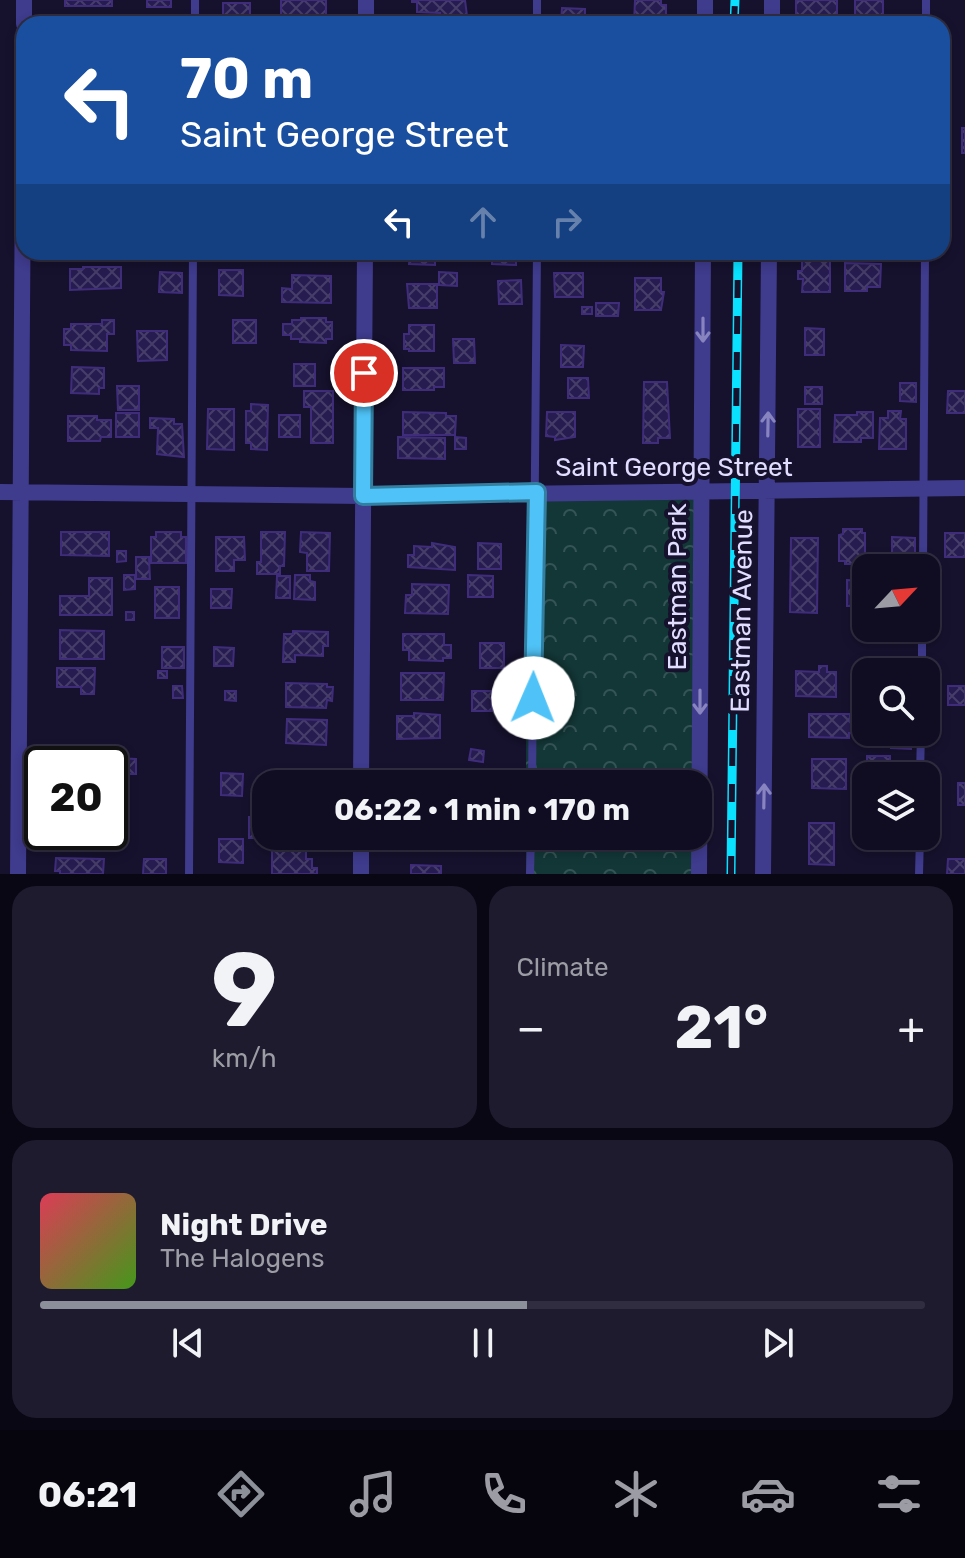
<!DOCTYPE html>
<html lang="en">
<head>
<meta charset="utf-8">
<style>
  body { margin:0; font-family:Rubik,sans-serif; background:#1e1b2f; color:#f1f3f6; height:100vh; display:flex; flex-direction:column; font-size:30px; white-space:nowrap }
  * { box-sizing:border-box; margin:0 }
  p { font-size:26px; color:#9c9ca5 }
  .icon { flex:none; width:44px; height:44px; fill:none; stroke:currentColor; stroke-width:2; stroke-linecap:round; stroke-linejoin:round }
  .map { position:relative; height:874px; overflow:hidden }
  .side { display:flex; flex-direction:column; gap:12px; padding:12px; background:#090713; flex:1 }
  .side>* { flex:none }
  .top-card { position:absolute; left:16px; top:16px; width:934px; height:244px; border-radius:24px; box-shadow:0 4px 12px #0003,0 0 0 2px #302d40; background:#1a4fa0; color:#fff; overflow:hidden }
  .needle { width:52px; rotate:64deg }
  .buttons { position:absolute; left:852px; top:554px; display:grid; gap:16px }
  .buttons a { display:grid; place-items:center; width:88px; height:88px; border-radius:16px; background:#100d22; box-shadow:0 4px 12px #0003,0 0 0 2px #302d40; font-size:40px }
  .speed { position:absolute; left:24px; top:746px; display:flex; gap:16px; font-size:40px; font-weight:700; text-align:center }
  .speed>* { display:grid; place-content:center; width:104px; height:104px; border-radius:50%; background:#100d22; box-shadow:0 4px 12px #0003,0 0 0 2px #302d40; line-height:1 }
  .speed .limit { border:4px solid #111; border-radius:12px; background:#fff; color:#111 }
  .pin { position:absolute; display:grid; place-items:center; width:68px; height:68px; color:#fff; margin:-34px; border:4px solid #fff; border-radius:50%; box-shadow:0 2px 8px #0007 }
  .me { position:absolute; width:88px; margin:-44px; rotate:1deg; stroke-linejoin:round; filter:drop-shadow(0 0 6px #0008) }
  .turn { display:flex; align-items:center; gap:28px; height:168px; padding:0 32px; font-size:36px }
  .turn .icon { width:104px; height:104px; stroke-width:2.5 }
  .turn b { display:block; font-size:56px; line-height:68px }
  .lanes { display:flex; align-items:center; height:76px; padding:0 32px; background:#0003; justify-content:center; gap:40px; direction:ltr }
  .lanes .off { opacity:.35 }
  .big { font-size:60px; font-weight:700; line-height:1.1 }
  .side .widget { flex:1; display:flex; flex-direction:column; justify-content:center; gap:12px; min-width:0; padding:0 28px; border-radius:24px; background:#1e1b2f }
  .side .dial { align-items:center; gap:0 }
  .dial b { font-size:104px; line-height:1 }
  .song { display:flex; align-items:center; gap:24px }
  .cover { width:96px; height:96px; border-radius:12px; background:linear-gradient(135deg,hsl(350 70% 55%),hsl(100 70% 35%)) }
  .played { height:8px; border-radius:4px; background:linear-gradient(90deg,#8c9099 55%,#302d40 55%) }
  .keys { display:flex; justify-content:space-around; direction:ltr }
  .heat { display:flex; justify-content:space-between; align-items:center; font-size:44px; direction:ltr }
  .side .tiles { flex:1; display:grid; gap:12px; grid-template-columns:1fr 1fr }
  .widget:last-child { grid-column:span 2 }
  .trip { position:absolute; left:252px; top:770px; width:460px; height:80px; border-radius:24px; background:#100d22; box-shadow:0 4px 12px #0003,0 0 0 2px #302d40; font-weight:700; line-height:80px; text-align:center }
  .tabs { display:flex; height:128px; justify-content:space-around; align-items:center; background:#06050e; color:#9c9ca5 }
  .tabs .icon { width:56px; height:56px }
  .tabs .on { color:#8c9099 }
  .tabs b { font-size:36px; color:#f1f3f6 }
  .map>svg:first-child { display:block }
  .forest { fill:url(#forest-crowns) }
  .building { fill:url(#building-cross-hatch); stroke:#3f2d7b; stroke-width:2 }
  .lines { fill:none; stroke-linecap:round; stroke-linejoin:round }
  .lane { stroke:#3f3b8d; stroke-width:8 }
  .street { stroke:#3f3b8d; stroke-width:16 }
  .rail-casing { stroke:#09e1ff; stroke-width:9 }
  .rail { stroke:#16112d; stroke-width:6; stroke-dasharray:18; stroke-linecap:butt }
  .oneway { stroke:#8884c0 }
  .route-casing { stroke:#337fa1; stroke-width:20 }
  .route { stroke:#4fc3f7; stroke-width:14 }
  .labels { text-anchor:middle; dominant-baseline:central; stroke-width:8; stroke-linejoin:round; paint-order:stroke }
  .street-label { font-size:26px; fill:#e1ddff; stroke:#16112d }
</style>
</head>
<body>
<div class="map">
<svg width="965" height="874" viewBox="0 0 965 874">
  <defs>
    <pattern id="forest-crowns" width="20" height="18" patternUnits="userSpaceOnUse" patternTransform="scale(2)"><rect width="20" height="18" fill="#133737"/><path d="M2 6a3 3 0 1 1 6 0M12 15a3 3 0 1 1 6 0" fill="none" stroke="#355455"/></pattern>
    <pattern id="building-cross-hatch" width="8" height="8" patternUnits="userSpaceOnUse" patternTransform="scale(2)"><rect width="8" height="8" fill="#271c4f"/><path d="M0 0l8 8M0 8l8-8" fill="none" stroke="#463d69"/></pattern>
  </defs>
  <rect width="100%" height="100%" fill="#16112d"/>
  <!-- forest -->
  <path class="forest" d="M527,492H702L699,874H526V836H698V784H526Z"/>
  <!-- building -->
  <path class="building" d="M65,0H112V6H65Z
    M147,0H171V7H147Z
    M281,0H326V18H281Z
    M412,0H465L468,24H440V13L417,12V2H412Z
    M635,0H661V5H666V24L634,23Z
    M796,0H837V24H824V20H796Z
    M855,0H883V15H855Z
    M223,3H250V24H223Z
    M562,8L585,9V24H561Z
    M962,128H965V153H962Z
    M67,252H119V258H105V261H83V257H66Z
    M218,252H253V260L218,259Z
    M410,252H435V265L409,264Z
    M492,252H516V265L492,264Z
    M802,261H830V292H802L803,279H798V271H802Z
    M845,263L881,264L880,287H867V291H845Z
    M83,267H121V288L70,290V269H83Z
    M219,270H243V296L219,295Z
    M160,272L182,273V293L159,292Z
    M439,272L457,273V286L439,285Z
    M554,273H583V297H555Z
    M292,275L331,276V303L282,302V288L292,289Z
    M635,278H661V292H664L661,310H635Z
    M521,280L522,304H499L498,281Z
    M407,284H437V308H409Z
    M596,303H619L618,316H596Z
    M582,307H592V314H582Z
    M301,318H326V322H332V339H326V343L300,342V339H291V335H283V324H292V320H301Z
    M102,320H114V334H107V351L71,350V345H64V329H71V324H102Z
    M233,320H256V343H233Z
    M409,325H434V351H409V349H404V334H409Z
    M805,328L824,329V355H805Z
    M137,331H167V360L138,361Z
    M453,339H474L475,363H454Z
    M561,345L584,346L583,367H561Z
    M294,364H315V386H294Z
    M72,367L104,368V388H99V394L71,393Z
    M403,368H444V387H434V390H403Z
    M568,378H588L589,398H568Z
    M644,382H667L670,438H658V443H643Z
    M900,383H916V402L900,401Z
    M117,386H139V410H118Z
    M805,387H822V404H805Z
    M304,391H333V443H311V407H304Z
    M948,391H965V413H947Z
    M251,404L268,405L267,450L251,449V443H246V411H251Z
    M208,409H234V450L207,449Z
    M798,409H820V447H798Z
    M888,411H901L900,419H906V449H879L880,418H888Z
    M403,412L446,413V416H456L455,435H403Z
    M547,412H575V437L555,440V437L546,436Z
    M857,412H873V438H861V442H834L835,415H857Z
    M116,413H139V437H116Z
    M279,415H300V437H279Z
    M68,416H97V420H111V437H101L100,441H68Z
    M150,418L174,419V424H182L184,457L157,454L158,428H150Z
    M398,437L445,438V459L398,458Z
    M455,437L466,438V449H455Z
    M843,529H862V533H865V562H861V564H845V561H839V535L843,534Z
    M61,532H109V556L61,555Z
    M156,532H181V537H186V563H151V537H156Z
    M261,532H285L284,566H280V574H257V562H261Z
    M301,532L330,533L329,571H307V553L300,552Z
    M945,533H965V557H945Z
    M216,537H244L245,560H234V571H216Z
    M892,537L915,538V568H892Z
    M791,538H818L817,613L790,612Z
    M432,543L455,547V570L408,567V555H414V546L432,547Z
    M478,543L501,544V569H478Z
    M117,551H126V561L117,562Z
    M136,557H149L150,579H136Z
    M124,575H135V589L124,590Z
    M295,575H310V581L315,582V600L294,599Z
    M468,575L493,576V597H468Z
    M277,576H290V598H276Z
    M89,578H112V615H60V596H89Z
    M847,580L866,581V606H847Z
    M412,584L449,585L448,614L405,613L406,595H412Z
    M155,587H179V618H155Z
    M211,589H232L231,608H211Z
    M126,612H134V620H126Z
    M60,630L104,631V659H60Z
    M293,631L328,632V646H323V656L295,655V662H283L284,634H293Z
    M403,634H444V645H451V658H443V661L409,660V650H403Z
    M480,643H504V668H480Z
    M162,647H184V668H162Z
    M214,647L234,648L233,666H214Z
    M878,664H897V672H878Z
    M819,666H827V672H836V697L796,696V671L819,672Z
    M57,668H95L94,694H81V687H57Z
    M158,671H167V678H158Z
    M401,673H444L443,700H401Z
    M286,683L327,684V687H333L332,701L327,700L326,708L286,707Z
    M173,686H182L183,698H173Z
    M948,686H965V705H948Z
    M225,691H236V701L225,700Z
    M472,691H492V711H472Z
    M414,713L440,715V738L397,739V716H414Z
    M809,714H850V722H861L860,733H849V738L809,737Z
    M287,719L327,720L326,745L286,743Z
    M891,732H912L911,749L891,748Z
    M62,749L100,750V761H92V764H62Z
    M471,749L484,751L483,762L469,760Z
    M867,756H890V776H867Z
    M117,758L136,759V774H116Z
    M812,759H846V789L812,788Z
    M484,769L511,770V784H483Z
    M282,771H315V784H282Z
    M221,773L243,774L242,796L221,795Z
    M411,774L436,775V784H407L411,783Z
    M550,778H567V782H589V784H550Z
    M958,783H965V805H958Z
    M249,817L266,818V836H306V859H312V868H317V874H272V842H266V838H249Z
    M809,823H834V865L809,864Z
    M56,832H109V842L70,845V840H56Z
    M411,836H449V847H411Z
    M219,839H243V863L219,862Z
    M56,858L104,859L103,874H60V871H55Z
    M144,859H166V874H143Z
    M948,859H965V874H947Z
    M411,865L441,866V874H411Z"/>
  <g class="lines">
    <!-- lane -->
    <path class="lane" d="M195,24V0
      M537,24V0
      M926,24V0
      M923,568L925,252
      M922,672V628
      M920,776L921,732
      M532,784L537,252
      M189,874L193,252
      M530,874L531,836
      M919,874L920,836"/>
    <!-- street -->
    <path class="street" d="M24,24V0
      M366,24V0
      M705,24V0
      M772,24V0
      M0,492L363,496L965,488
      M361,784L365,252
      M18,874L24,32
      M361,874V836
      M699,874L703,252
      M763,874L769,252"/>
    <!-- rail casing -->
    <g class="rail-casing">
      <path id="rail" d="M734,24L735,0
        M731,874L738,252"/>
    </g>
    <!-- rail -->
    <use href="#rail" class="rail"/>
  </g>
  <!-- one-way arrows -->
  <defs><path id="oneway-shaft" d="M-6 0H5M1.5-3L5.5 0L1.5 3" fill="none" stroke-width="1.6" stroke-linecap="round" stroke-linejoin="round" transform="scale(2)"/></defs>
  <g class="oneway">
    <use href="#oneway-shaft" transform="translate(703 330) rotate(90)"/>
    <use href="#oneway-shaft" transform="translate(768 424) rotate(-89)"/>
    <use href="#oneway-shaft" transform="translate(700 702) rotate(90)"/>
    <use href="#oneway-shaft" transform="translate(764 796) rotate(-89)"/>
  </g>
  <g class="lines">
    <!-- route casing -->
    <g class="route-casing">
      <path id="route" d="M364,373L363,496L537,492L533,698"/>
    </g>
    <!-- route -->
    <use href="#route" class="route"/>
  </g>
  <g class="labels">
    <!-- street labels -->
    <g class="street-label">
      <text x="674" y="467">Saint George Street</text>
      <text transform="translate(677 587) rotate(-90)">Eastman Park</text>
      <text transform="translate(742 611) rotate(-89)">Eastman Avenue</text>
    </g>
  </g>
</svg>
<div class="buttons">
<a><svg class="needle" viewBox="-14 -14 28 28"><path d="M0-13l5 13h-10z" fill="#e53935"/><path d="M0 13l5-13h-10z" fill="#9c9ca5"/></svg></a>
<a><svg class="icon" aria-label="search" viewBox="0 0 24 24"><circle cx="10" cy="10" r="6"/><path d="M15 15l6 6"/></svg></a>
<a><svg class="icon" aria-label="layers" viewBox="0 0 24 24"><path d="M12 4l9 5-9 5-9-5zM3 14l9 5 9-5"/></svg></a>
</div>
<div class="speed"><div class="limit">20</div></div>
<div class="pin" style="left:364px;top:373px;background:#d93025"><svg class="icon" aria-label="arrive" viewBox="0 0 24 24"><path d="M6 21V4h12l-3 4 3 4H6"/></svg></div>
<svg class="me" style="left:533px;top:698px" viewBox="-20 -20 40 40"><circle r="19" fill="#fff"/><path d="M0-13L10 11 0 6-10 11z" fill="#4fc3f7"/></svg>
<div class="trip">06:22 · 1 min · 170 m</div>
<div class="top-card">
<div class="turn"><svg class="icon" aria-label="left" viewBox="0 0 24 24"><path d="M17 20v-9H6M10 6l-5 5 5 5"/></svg><div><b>70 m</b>Saint George Street</div></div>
<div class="lanes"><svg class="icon" aria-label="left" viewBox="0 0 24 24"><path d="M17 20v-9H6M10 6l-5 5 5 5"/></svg><svg class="icon off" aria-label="ahead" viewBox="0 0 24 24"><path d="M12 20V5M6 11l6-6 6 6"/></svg><svg class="icon off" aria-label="right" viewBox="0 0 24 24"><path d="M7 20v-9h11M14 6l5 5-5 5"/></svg></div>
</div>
</div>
<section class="side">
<div class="tiles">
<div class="widget dial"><b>9</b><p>km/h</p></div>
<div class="widget"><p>Climate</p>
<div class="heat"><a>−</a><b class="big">21°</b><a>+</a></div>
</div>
<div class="widget">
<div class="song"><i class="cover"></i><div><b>Night Drive</b><p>The Halogens</p></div></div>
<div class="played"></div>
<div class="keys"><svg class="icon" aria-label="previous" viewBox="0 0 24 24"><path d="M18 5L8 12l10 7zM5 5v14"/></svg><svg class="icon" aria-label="pause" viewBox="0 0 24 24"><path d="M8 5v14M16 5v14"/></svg><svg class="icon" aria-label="next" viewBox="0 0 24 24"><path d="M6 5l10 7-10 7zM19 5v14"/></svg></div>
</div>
</div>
</section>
<nav class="tabs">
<b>06:21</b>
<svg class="icon on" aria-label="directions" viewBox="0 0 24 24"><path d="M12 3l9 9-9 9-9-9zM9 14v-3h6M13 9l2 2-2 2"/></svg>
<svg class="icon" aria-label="music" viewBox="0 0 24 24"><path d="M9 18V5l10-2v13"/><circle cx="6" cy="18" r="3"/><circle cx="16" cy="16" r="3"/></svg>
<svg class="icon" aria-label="phone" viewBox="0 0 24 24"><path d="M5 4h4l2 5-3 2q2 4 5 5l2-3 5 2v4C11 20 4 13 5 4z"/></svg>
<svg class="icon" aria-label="climate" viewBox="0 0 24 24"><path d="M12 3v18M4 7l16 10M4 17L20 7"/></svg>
<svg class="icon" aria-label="car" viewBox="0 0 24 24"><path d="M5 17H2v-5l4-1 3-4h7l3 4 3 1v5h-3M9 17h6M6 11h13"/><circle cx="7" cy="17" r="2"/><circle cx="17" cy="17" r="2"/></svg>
<svg class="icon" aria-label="filters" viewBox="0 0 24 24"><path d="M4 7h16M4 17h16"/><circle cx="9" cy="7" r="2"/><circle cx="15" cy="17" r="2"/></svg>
</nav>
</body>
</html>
